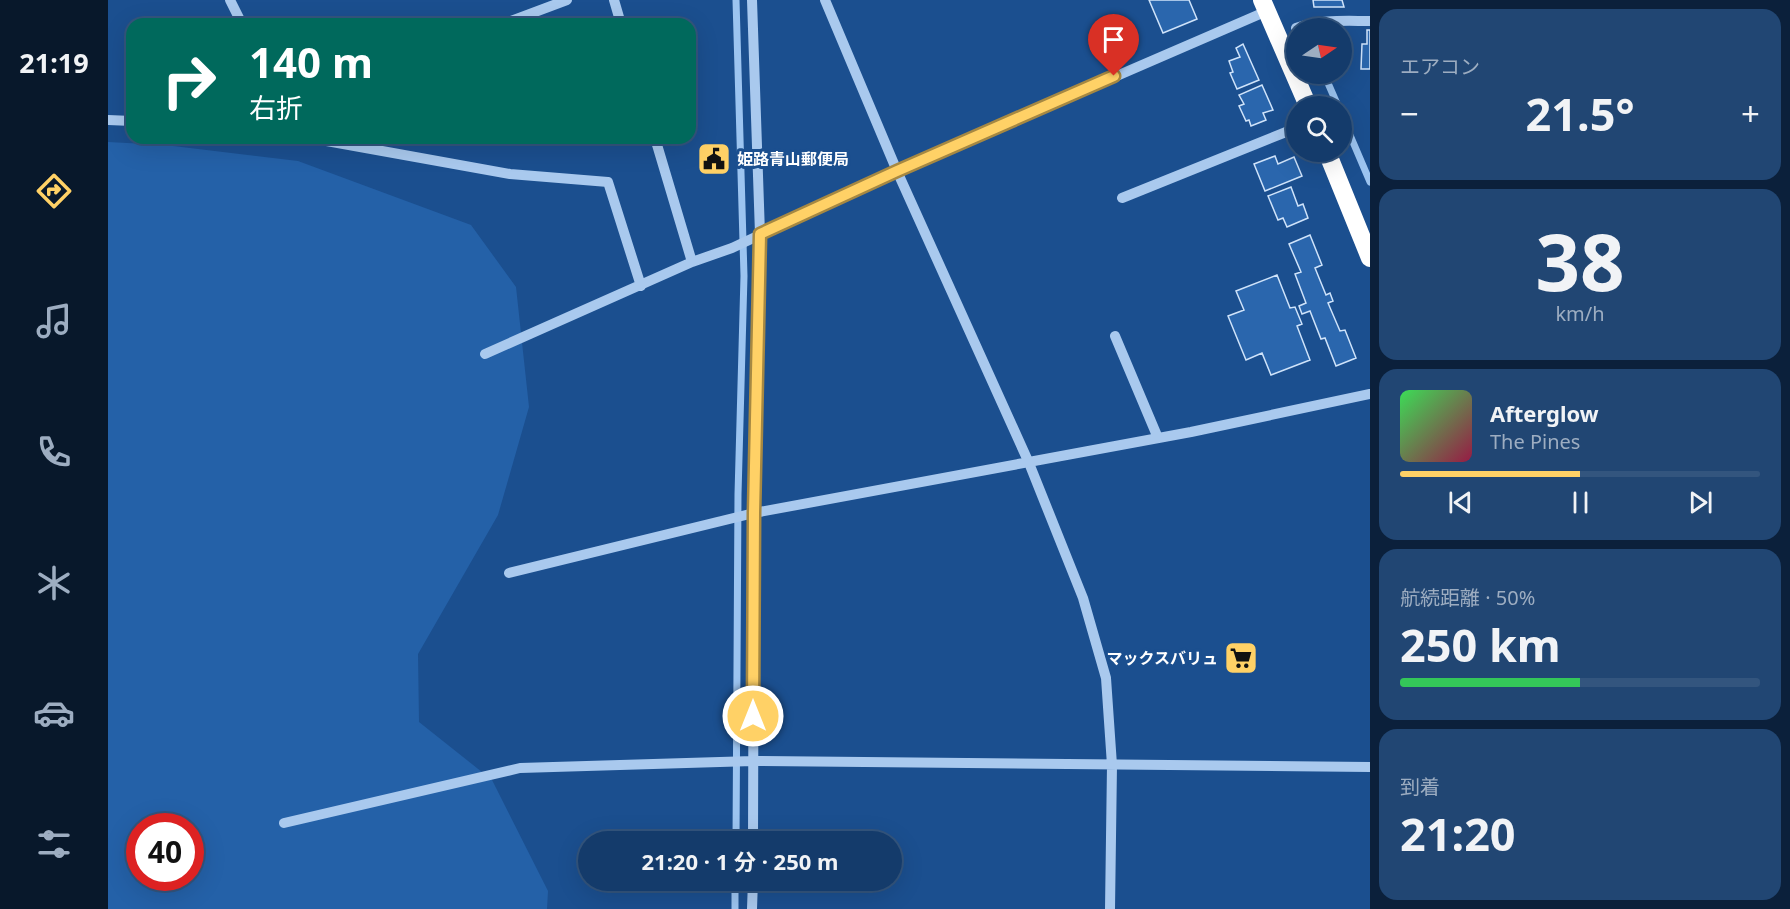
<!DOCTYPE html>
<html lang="ja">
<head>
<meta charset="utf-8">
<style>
  body { margin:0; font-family:"Noto Sans","Noto Sans JP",sans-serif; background:#214673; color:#f1f3f6; height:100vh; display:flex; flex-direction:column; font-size:22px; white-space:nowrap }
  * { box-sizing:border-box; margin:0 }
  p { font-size:20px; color:#9dadc1 }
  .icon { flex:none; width:33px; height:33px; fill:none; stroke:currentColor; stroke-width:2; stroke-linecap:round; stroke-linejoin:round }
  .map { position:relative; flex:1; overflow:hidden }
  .drawer { display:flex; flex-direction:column; gap:9px; padding:9px; background:#0b203b; width:420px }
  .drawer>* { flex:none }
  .top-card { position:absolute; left:18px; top:18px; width:570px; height:126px; border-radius:18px; box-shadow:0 6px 24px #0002,0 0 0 2px #33557e; background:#00695c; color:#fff; overflow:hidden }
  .needle { width:39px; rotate:77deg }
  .tools { position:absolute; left:1178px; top:18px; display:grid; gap:12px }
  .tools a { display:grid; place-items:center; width:66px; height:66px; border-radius:50%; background:#143b6b; box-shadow:0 6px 24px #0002,0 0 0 2px #33557e; font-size:30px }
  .speed { position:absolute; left:18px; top:813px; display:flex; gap:12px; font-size:30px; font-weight:700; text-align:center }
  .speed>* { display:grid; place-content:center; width:78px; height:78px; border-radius:50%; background:#143b6b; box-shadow:0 6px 24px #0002,0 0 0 2px #33557e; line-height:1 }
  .speed .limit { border:9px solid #d22; background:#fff; color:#111 }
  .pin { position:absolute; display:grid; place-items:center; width:51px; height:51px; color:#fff; margin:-62px -26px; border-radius:50% 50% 50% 0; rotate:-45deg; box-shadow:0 0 6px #0007 }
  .pin .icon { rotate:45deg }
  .me { position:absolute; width:66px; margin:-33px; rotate:0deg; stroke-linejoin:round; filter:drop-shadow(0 0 4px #0008) }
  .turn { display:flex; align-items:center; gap:21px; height:126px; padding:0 24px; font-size:27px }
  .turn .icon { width:78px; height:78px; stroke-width:2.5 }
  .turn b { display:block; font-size:42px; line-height:51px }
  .big { font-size:45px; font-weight:700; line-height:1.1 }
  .drawer .tile { flex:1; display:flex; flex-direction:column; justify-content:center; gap:9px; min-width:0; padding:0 21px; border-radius:18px; background:#214673 }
  .drawer .dial { align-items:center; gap:0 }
  .dial b { font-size:78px; line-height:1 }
  .song { display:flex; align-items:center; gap:18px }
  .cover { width:72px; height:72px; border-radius:9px; background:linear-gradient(135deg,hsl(130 70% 55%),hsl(340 70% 35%)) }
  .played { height:6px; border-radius:3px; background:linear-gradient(90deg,#ffd166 50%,#33557e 50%) }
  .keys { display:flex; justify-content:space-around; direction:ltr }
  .heat { display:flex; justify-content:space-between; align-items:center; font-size:33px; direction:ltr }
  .charge { height:9px; border-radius:4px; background:linear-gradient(90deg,#34c759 50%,#33557e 0) }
  .trip { position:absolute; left:470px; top:831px; width:324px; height:60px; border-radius:30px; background:#143b6b; box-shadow:0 6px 24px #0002,0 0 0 2px #33557e; font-weight:700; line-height:60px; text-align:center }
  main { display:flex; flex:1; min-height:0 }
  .tab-bar { display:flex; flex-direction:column; width:108px; justify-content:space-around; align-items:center; background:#08182b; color:#9dadc1 }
  .tab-bar .icon { width:42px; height:42px }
  .tab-bar .active { color:#ffd166 }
  .tab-bar b { font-size:27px; color:#f1f3f6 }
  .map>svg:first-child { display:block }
  .green { fill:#2461a8; fill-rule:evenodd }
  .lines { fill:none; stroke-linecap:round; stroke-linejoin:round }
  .stream { stroke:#9cc4f0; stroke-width:7 }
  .building { fill:#2a66ad; stroke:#cfe3fa; stroke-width:1.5 }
  .minor { stroke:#a9c9ee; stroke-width:10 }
  .highway { stroke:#fff; stroke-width:18 }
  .route-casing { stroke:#a68842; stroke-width:15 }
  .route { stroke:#ffd166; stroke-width:10 }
  .labels { text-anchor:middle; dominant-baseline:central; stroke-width:6; stroke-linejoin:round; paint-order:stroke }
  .poi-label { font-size:16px; font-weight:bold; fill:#fff; stroke:#1b4f8f; text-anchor:start }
</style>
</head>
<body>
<main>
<nav class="tab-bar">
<b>21:19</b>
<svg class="icon active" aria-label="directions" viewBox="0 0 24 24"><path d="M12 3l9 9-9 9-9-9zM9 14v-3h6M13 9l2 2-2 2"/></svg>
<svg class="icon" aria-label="music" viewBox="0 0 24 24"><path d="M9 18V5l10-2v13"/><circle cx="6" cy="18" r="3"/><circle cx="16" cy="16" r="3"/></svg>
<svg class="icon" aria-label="phone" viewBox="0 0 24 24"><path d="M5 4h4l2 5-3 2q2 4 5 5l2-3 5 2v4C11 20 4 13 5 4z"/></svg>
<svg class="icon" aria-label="climate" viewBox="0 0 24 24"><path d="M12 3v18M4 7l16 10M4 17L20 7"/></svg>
<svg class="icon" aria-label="car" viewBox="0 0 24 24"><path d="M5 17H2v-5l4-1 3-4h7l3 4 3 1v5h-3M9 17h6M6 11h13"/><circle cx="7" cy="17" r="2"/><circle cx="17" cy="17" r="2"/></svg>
<svg class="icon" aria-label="filters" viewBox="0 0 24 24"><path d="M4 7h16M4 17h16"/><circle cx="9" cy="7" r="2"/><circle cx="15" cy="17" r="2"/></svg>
</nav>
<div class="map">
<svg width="1262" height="909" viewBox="0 0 1262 909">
  <rect width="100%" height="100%" fill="#1b4f8f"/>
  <!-- green -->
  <path class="green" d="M0,142L57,145L190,161L363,225L408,287L421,407L390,515L310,654L311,722L384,780L440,891L439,909H0ZM32,826H82V878H32Z"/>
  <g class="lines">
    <!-- stream -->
    <path class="stream" d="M1216,74L1230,106
      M1233,114L1262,182
      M628,842L630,494L636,276L628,0
      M627,909V880"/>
  </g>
  <!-- building -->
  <path class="building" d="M1041,0H1081L1089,19L1055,33Z
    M1205,0H1234L1236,7H1206Z
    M1259,30H1262V69H1253L1254,44H1259Z
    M1135,44L1151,80L1129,89L1122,73L1125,72L1121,61L1132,57L1128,48Z
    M1154,85L1165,110L1155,113L1158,120L1143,126L1141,120L1138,121L1131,106L1136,104L1131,95Z
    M1167,156L1170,164L1186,157L1194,176L1157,191L1146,164Z
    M1183,187L1190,206L1195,204L1200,218L1179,227L1175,218L1170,220L1160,196Z
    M1202,235L1214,265L1207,268L1218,295L1222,293L1225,301L1220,303L1232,331L1237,330L1248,358L1228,366L1217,338L1213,339L1202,311L1194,314L1191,306L1198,303L1187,274L1193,272L1181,244Z
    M1169,275L1182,308L1187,307L1194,324L1189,326L1202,360L1163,375L1154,353L1138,360L1120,316L1136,310L1128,291Z"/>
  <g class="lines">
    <!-- minor -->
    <path class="minor" d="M122,0L134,24
      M506,0L513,24
      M644,0L652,234L646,513L645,842
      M717,0L789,171L921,463L975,598L998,678L1004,765L1002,909
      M395,24L459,0
      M1188,28C1212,19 1237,21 1262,21
      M0,120L24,121
      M202,138L402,174L500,182L533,286
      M547,138L584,262
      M1014,198L1188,128
      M1007,336L1050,438
      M377,354L584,262L624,248L789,171L1159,11
      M401,573L646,513L1083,432L1262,394
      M176,823L412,768L645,761L1262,767
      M644,909L645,880"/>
    <!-- highway -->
    <path class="highway" d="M1154,0L1200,106
      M1219,152L1262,258"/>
  </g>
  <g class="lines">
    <!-- route casing -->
    <g class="route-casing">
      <path id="route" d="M645,716L646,513L652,234L789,171L1006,76"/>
    </g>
    <!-- route -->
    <use href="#route" class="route"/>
  </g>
  <!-- icons -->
  <defs>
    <g id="civic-square" transform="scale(1.725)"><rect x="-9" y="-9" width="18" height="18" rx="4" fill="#ffd166" stroke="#1b4f8f"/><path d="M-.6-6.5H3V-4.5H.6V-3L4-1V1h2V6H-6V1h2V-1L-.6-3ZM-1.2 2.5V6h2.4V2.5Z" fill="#111"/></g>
    <g id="supermarket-square" transform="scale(1.725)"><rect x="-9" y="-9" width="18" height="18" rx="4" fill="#ffd166" stroke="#1b4f8f"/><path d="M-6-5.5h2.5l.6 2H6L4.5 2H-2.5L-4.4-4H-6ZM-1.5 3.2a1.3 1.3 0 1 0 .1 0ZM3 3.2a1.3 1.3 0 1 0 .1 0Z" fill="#111"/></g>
  </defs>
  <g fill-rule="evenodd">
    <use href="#civic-square" x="606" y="159"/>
    <use href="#supermarket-square" x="1133" y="658"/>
  </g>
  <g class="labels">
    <!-- poi labels -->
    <g class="poi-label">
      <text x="629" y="159">姫路青山郵便局</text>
      <text x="1110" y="658" text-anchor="end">マックスバリュ</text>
    </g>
  </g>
</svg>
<div class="tools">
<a><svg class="needle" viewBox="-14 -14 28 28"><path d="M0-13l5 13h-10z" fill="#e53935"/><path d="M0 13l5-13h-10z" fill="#9dadc1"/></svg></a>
<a><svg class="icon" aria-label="search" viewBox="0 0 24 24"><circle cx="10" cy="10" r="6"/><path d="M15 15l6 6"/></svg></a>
</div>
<div class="speed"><div class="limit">40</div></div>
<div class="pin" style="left:1006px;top:76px;background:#d93025"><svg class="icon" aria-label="arrive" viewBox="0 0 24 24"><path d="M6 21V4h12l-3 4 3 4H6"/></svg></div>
<svg class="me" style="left:645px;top:716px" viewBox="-20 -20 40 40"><circle r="17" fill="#ffd166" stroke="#fff" stroke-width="3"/><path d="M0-11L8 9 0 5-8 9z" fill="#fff"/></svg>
<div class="trip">21:20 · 1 分 · 250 m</div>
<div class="top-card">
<div class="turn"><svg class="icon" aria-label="right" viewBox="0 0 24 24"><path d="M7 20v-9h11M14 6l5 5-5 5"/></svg><div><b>140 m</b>右折</div></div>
</div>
</div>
<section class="drawer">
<div class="tile"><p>エアコン</p>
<div class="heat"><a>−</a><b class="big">21.5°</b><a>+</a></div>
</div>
<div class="tile dial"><b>38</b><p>km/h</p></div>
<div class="tile">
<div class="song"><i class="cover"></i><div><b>Afterglow</b><p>The Pines</p></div></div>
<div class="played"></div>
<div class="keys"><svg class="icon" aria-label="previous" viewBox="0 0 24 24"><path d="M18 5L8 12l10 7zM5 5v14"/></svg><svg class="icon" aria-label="pause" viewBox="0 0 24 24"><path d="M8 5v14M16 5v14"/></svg><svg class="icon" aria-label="next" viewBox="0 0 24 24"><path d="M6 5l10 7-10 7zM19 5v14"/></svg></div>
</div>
<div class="tile"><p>航続距離 · 50%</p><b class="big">250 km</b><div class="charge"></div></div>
<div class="tile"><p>到着</p><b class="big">21:20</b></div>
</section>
</main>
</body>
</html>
